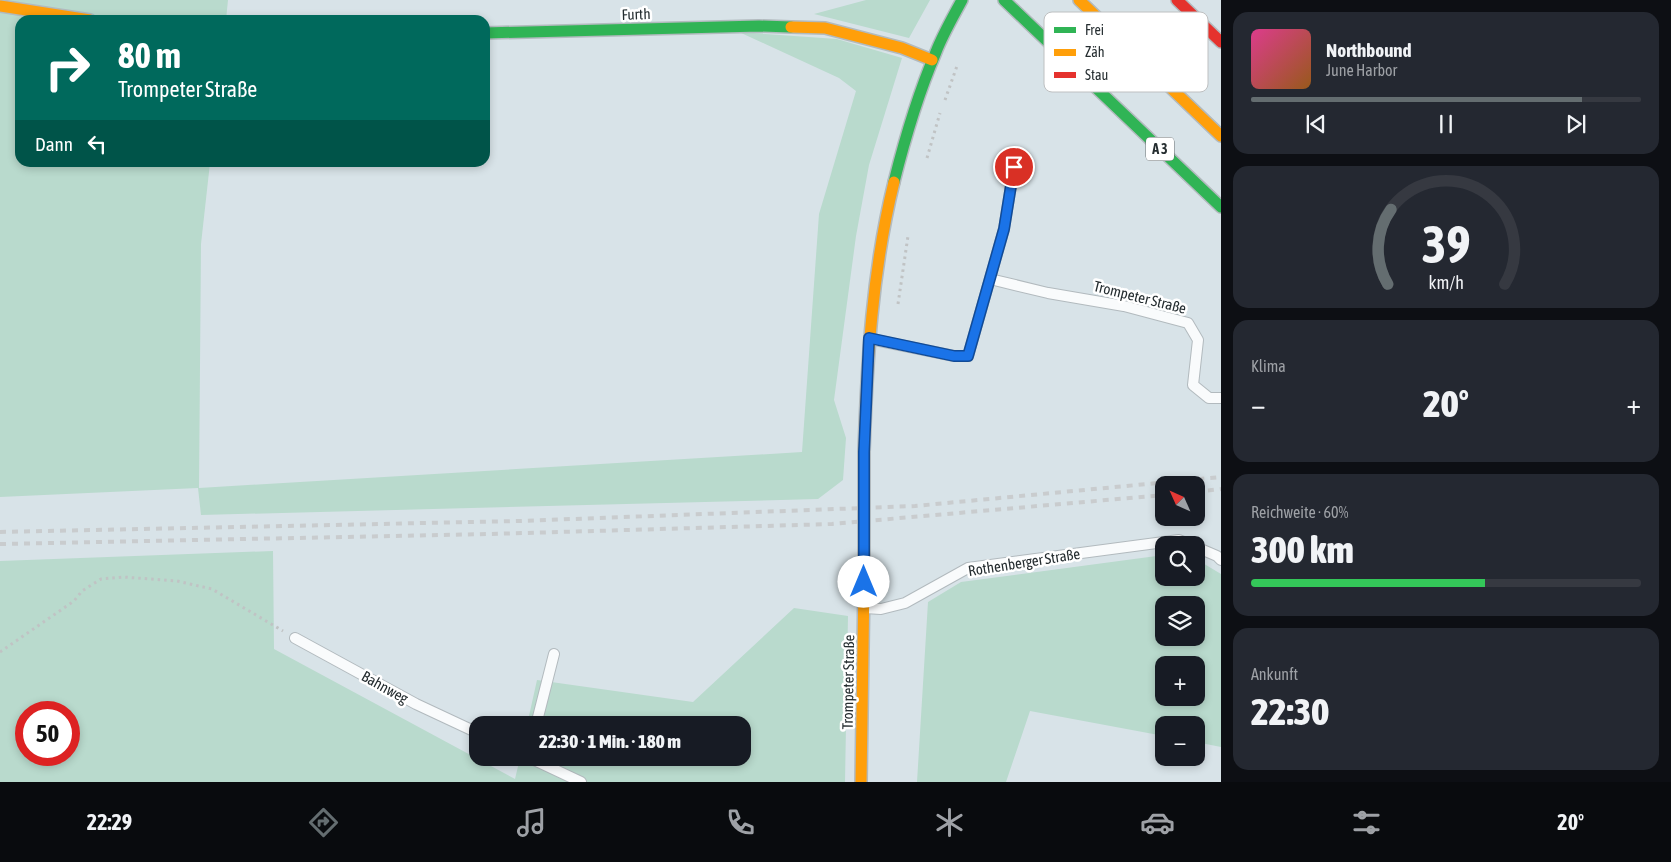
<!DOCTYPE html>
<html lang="de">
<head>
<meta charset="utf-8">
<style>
  body { margin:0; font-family:"Asap Condensed",sans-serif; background:#242831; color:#f1f3f6; height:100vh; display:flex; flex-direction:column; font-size:19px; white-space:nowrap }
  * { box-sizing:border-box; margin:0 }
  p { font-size:16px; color:#9ea1a6 }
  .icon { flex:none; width:28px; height:28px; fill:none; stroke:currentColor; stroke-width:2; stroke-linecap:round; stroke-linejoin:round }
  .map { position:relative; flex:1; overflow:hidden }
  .panel { display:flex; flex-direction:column; gap:12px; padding:12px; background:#0d0f14; width:450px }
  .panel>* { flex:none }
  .top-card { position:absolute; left:15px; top:15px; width:475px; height:152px; border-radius:15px; box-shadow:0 2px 8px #0003; background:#00695c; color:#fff; overflow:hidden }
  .needle { width:32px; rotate:315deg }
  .controls { position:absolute; left:1155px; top:476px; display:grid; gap:10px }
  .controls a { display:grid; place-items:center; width:50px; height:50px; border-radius:10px; background:#171b24; box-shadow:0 2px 8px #0003; font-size:25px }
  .speed { position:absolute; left:15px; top:701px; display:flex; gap:10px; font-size:25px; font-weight:700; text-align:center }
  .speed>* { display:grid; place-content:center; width:65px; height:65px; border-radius:50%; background:#171b24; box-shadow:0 2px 8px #0003; line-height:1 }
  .speed .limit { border:8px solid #d22; background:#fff; color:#111 }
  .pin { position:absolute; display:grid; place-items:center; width:42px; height:42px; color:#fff; margin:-21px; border:2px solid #fff; border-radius:50%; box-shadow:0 1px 5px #0007 }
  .me { position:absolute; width:55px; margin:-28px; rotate:0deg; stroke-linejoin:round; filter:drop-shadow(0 0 4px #0008) }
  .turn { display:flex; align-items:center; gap:18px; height:105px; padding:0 20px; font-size:22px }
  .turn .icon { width:65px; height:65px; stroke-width:2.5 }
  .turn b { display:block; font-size:35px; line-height:42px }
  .then { display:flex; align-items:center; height:48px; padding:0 20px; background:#0003; gap:10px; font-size:19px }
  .big { font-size:38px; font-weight:800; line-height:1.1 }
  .panel .card { flex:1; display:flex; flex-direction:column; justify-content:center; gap:8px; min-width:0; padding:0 18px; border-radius:15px; background:#242831 }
  .panel .dial { align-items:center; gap:0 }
  .dial svg { height:130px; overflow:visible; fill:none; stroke:#363941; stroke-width:7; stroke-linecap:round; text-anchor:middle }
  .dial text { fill:#f1f3f6; stroke:none }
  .song { display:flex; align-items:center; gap:15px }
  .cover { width:60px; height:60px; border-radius:8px; background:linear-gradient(135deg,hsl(330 70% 55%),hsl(30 70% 35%)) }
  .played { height:5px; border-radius:2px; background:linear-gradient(90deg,#646d70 85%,#363941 85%) }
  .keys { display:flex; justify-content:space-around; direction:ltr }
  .heat { display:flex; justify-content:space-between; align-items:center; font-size:28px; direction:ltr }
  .charge { height:8px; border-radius:4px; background:linear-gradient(90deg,#34c759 60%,#363941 0) }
  .trip { position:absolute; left:469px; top:716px; width:282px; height:50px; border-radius:15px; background:#171b24; box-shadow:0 2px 8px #0003; font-weight:800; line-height:50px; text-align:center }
  .tab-bar { display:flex; height:80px; justify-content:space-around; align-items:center; background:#090b0e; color:#9ea1a6 }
  .tab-bar .icon { width:35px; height:35px }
  .tab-bar .current { color:#646d70 }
  .tab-bar b { font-size:22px; color:#f1f3f6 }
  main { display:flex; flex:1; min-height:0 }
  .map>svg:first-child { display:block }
  .green { fill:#b9dacd; fill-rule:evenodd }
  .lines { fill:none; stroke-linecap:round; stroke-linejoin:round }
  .lane-casing { stroke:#b2babe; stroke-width:12 }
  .fast-casing { stroke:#b2babe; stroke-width:14 }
  .slow-casing { stroke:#b2babe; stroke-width:14 }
  .jam-casing { stroke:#b2babe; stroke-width:14 }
  .path { stroke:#c0c3c4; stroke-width:3; stroke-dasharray:2.5 4; stroke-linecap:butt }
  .lane { stroke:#f9fbfc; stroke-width:10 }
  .fast { stroke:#30b455; stroke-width:11 }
  .slow { stroke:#ff9f0a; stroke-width:11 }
  .jam { stroke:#e5322d; stroke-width:11 }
  .rail { stroke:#c9ccce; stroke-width:4; stroke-dasharray:6 6; stroke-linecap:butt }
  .fast-bridge-casing { stroke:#b2babe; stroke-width:14; stroke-linecap:butt }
  .fast-bridge { stroke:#30b455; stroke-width:11 }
  .route-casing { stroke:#114b97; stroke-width:12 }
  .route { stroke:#1a73e8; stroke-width:9 }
  .labels { text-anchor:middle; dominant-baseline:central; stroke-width:5; stroke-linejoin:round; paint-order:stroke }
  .shield { fill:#fff; stroke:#666c6e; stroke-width:1 }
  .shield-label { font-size:14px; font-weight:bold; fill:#252d30 }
  .street-label { font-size:15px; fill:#252d30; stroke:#fff }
  .key { fill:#fff; stroke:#bec0c1; stroke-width:1 }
  .key-label { font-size:14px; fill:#252d30 }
</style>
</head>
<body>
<main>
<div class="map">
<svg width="1221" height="782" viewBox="0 0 1221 782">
  <rect width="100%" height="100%" fill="#d8e3e8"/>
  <!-- green -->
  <path class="green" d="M0,0H228L226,20H20V162L210,163L201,244L199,488L802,452L819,214L856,91L839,78L739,32L837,39L902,58L869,165L856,236L834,400L846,438L843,480L818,499L201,515L198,488L0,497Z
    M866,0H930L909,38L814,14Z
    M273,551L274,649L515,779L520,758H742V725H527L537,680L693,702L794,608L848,616L845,782H0V561ZM26,712H69V755H26Z
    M1164,555V578H1196V559L1221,574V747L1196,742V725H1164V736L1030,711L1006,782H917L928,602L961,582ZM1164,605H1196V638H1164ZM1164,665H1196V698H1164Z"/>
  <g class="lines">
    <!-- lane casing -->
    <g class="lane-casing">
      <path id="lane" d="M990,279L1048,293L1124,306L1188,323L1198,340L1193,385L1209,398H1221
        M870,339L954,356H968L1004,229L1014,167
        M1196,547L1217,556L1221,560
        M865,608L881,609L905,603L968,568L1179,540L1191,545
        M295,638L416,704L478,733
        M536,725L554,654
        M530,758L581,782"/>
    </g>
    <!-- fast casing -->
    <g class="fast-casing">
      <path id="fast" d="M1004,0L1221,207
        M485,33L759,26L791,27
        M894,182C905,138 918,94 936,52C943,34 953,17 962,0"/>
    </g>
    <!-- slow casing -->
    <g class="slow-casing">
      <path id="slow" d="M1079,0L1221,136
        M0,6L90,20
        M791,27L825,28L902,48L932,60
        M864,452C867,361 872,271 894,182
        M861,782L864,582"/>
    </g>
    <!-- jam casing -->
    <g class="jam-casing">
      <path id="jam" d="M1177,0L1221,42"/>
    </g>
    <!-- path -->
    <path class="path" d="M945,100L957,66
      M927,158L940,113
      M898,304L908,236
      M0,652L74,601L82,591L101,579L123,577L177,581L212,589L283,631"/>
    <!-- lane -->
    <use href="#lane" class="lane"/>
    <!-- fast -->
    <use href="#fast" class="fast"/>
    <!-- slow -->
    <use href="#slow" class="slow"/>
    <!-- jam -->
    <use href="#jam" class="jam"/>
    <!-- rail -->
    <path class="rail" d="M1196,492L1221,489
      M0,532L520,521L915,506L1221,477
      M0,544L491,534L832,524L1164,495"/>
    <!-- fast-bridge casing -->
    <g class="fast-bridge-casing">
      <path id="fast-bridge" d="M864,452V582"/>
    </g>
    <!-- fast-bridge -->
    <use href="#fast-bridge" class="fast-bridge"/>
  </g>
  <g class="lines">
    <!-- route casing -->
    <g class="route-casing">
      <path id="route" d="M864,582V452L869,338L954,356H968L1004,229L1014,167"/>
    </g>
    <!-- route -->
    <use href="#route" class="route"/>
  </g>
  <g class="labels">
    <!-- shield labels -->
    <rect class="shield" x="1146" y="137.5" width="28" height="23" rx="4"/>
    <g class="shield-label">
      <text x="1160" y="149">A 3</text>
    </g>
    <!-- street labels -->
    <g class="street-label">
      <text transform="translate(636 14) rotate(-2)">Furth</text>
      <text transform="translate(1140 297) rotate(14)">Trompeter Straße</text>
      <text transform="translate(1024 562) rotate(-9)">Rothenberger Straße</text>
      <text transform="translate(848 682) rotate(-89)">Trompeter Straße</text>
      <text transform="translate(385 687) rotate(29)">Bahnweg</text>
    </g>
  </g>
  <!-- legend -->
  <rect x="1044" y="12" width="164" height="80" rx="8" class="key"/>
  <rect x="1054" y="27" width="22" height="6" fill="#30b455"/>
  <rect x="1054" y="49" width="22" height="7" fill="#ff9f0a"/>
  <rect x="1054" y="72" width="22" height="6" fill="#e5322d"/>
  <g class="key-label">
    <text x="1085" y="35">Frei</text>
    <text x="1085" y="57">Zäh</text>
    <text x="1085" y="80">Stau</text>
  </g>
</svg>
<div class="controls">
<a><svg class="needle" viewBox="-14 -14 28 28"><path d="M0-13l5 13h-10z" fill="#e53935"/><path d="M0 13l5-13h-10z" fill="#9ea1a6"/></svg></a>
<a><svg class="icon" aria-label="search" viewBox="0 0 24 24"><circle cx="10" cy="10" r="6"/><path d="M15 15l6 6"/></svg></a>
<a><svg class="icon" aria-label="layers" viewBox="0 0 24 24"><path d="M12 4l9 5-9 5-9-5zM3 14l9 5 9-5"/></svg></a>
<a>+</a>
<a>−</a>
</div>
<div class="speed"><div class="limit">50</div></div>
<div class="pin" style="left:1014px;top:167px;background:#d93025"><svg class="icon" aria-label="arrive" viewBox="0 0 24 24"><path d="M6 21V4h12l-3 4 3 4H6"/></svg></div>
<svg class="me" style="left:864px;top:582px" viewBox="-20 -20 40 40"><circle r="19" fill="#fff"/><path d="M0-13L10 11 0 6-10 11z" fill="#1a73e8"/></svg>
<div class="trip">22:30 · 1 Min. · 180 m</div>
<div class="top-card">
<div class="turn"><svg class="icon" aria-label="right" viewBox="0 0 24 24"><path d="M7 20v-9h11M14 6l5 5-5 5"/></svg><div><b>80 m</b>Trompeter Straße</div></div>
<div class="then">Dann<svg class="icon" aria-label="left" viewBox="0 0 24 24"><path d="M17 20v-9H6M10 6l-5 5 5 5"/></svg></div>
</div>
</div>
<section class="panel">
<div class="card">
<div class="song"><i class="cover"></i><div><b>Northbound</b><p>June Harbor</p></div></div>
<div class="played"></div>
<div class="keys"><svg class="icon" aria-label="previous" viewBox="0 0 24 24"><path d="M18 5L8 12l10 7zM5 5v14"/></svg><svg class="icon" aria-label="pause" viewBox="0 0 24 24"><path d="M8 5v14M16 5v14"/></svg><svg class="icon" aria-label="next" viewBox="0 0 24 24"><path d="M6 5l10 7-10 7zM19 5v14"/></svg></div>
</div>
<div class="card dial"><svg viewBox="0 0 100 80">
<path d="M14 69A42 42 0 1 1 86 69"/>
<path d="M14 69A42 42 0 0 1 16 23" stroke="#646d70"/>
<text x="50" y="56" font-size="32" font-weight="700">39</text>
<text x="50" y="72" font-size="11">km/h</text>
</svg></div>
<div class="card"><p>Klima</p>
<div class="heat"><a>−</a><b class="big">20°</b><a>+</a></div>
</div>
<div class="card"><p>Reichweite · 60%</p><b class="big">300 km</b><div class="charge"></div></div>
<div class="card"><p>Ankunft</p><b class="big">22:30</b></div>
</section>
</main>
<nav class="tab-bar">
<b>22:29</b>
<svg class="icon current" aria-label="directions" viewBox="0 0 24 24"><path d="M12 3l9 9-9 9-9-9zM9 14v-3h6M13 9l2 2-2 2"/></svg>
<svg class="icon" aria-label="music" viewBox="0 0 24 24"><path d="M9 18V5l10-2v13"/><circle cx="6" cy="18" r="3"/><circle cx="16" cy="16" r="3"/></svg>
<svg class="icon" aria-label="phone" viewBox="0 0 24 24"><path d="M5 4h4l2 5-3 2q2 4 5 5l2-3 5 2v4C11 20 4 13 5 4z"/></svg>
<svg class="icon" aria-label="climate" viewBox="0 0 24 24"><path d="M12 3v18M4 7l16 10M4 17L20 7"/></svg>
<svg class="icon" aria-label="car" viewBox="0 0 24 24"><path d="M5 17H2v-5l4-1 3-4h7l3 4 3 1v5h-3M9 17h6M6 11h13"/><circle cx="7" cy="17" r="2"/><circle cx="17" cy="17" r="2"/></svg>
<svg class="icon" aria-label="filters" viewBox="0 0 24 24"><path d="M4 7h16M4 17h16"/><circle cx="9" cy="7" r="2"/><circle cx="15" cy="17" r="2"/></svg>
<b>20°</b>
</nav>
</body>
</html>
